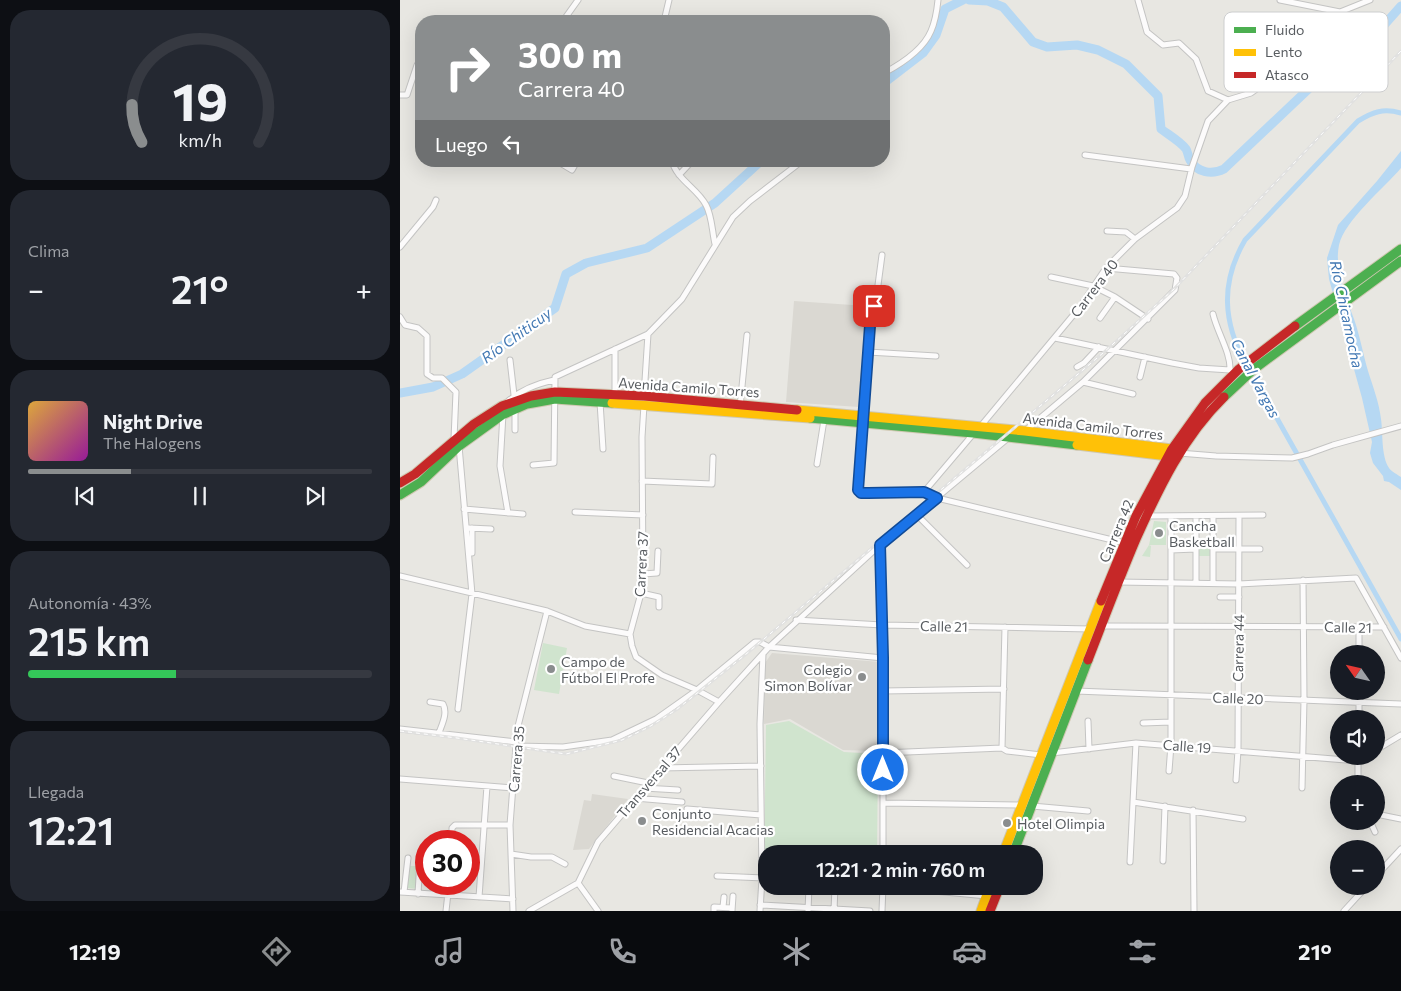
<!DOCTYPE html>
<html lang="es">
<head>
<meta charset="utf-8">
<style>
  body { margin:0; font-family:Commissioner,sans-serif; background:#242831; color:#f1f3f6; height:100vh; display:flex; flex-direction:column; font-size:19px; white-space:nowrap }
  * { box-sizing:border-box; margin:0 }
  p { font-size:16px; color:#9ea1a6 }
  .icon { flex:none; width:28px; height:28px; fill:none; stroke:currentColor; stroke-width:2; stroke-linecap:round; stroke-linejoin:round }
  .map { position:relative; flex:1; overflow:hidden }
  .panel { display:flex; flex-direction:column; gap:10px; padding:10px; background:#0d0f14; width:400px }
  .panel>* { flex:none }
  .top-card { position:absolute; left:15px; top:15px; width:475px; height:152px; border-radius:20px; box-shadow:0 5px 20px #0002; background:#8a8d8e; color:#fff; overflow:hidden }
  .needle { width:32px; rotate:304deg }
  .tools { position:absolute; left:930px; top:645px; display:grid; gap:10px }
  .tools a { display:grid; place-items:center; width:55px; height:55px; border-radius:50%; background:#171b24; box-shadow:0 5px 20px #0002; font-size:25px }
  .speed { position:absolute; left:15px; top:830px; display:flex; gap:10px; font-size:25px; font-weight:700; text-align:center }
  .speed>* { display:grid; place-content:center; width:65px; height:65px; border-radius:50%; background:#171b24; box-shadow:0 5px 20px #0002; line-height:1 }
  .speed .limit { border:8px solid #d22; background:#fff; color:#111 }
  .pin { position:absolute; display:grid; place-items:center; width:42px; height:42px; color:#fff; margin:-21px; border-radius:10px; box-shadow:0 2px 8px #0006 }
  .me { position:absolute; width:55px; margin:-28px; rotate:0deg; stroke-linejoin:round; filter:drop-shadow(0 0 4px #0008) }
  .turn { display:flex; align-items:center; gap:18px; height:105px; padding:0 20px; font-size:22px }
  .turn .icon { width:65px; height:65px; stroke-width:2.5 }
  .turn b { display:block; font-size:35px; line-height:42px }
  .then { display:flex; align-items:center; height:48px; padding:0 20px; background:#0003; gap:10px; font-size:19px }
  .big { font-size:38px; font-weight:600; line-height:1.1 }
  .panel .card { flex:1; display:flex; flex-direction:column; justify-content:center; gap:8px; min-width:0; padding:0 18px; border-radius:20px; background:#242831 }
  .panel .dial { align-items:center; gap:0 }
  .dial svg { height:130px; overflow:visible; fill:none; stroke:#363941; stroke-width:7; stroke-linecap:round; text-anchor:middle }
  .dial text { fill:#f1f3f6; stroke:none }
  .song { display:flex; align-items:center; gap:15px }
  .cover { width:60px; height:60px; border-radius:8px; background:linear-gradient(135deg,hsl(40 70% 55%),hsl(300 70% 35%)) }
  .played { height:5px; border-radius:2px; background:linear-gradient(90deg,#8a8d8e 30%,#363941 30%) }
  .keys { display:flex; justify-content:space-around; direction:ltr }
  .heat { display:flex; justify-content:space-between; align-items:center; font-size:28px; direction:ltr }
  .charge { height:8px; border-radius:4px; background:linear-gradient(90deg,#34c759 43%,#363941 0) }
  .trip { position:absolute; left:358px; top:845px; width:285px; height:50px; border-radius:20px; background:#171b24; box-shadow:0 5px 20px #0002; font-weight:600; line-height:50px; text-align:center }
  .menu { display:flex; height:80px; justify-content:space-around; align-items:center; background:#090b0e; color:#9ea1a6 }
  .menu .icon { width:35px; height:35px }
  .menu .on { color:#8a8d8e }
  .menu b { font-size:22px; color:#f1f3f6 }
  main { display:flex; flex:1; min-height:0 }
  .map>svg:first-child { display:block }
  .education { fill:#dad8d2 }
  .green { fill:#d0e4ce }
  .water { fill:#b6d8f3 }
  .lines { fill:none; stroke-linecap:round; stroke-linejoin:round }
  .canal { stroke:#b6d8f3; stroke-width:5 }
  .river { stroke:#b6d8f3; stroke-width:9 }
  .street-casing { stroke:#c4c4c3; stroke-width:7 }
  .fast-casing { stroke:#cfc8b1; stroke-width:11 }
  .slow-casing { stroke:#cfc8b1; stroke-width:11 }
  .jam-casing { stroke:#cfc8b1; stroke-width:11 }
  .street { stroke:#fcfbfb; stroke-width:5 }
  .fast { stroke:#4caf50; stroke-width:9 }
  .slow { stroke:#ffc107; stroke-width:9 }
  .jam { stroke:#c62828; stroke-width:9 }
  .rail-casing { stroke:#e1e1e0; stroke-width:3 }
  .rail { stroke:#fff; stroke-width:1; stroke-dasharray:4; stroke-linecap:butt }
  .route-casing { stroke:#114b97; stroke-width:12 }
  .route { stroke:#1a73e8; stroke-width:9 }
  .poi-dot { fill:#8a8d8e; stroke:#fff; stroke-width:2 }
  .labels { text-anchor:middle; dominant-baseline:central; stroke-width:4.5; stroke-linejoin:round; paint-order:stroke }
  .street-label { font-size:14px; fill:#585c60; stroke:#fff }
  .poi-label { font-size:14px; fill:#585c60; stroke:#fff; text-anchor:start }
  .water-label { font-size:15px; font-style:italic; fill:#4278b3; stroke:#fff }
  .key { fill:#fff; stroke:#cdcecf; stroke-width:1 }
  .key-label { font-size:14px; fill:#585c60 }
</style>
</head>
<body>
<main>
<section class="panel">
<div class="card dial"><svg viewBox="0 0 100 80">
<path d="M14 69A42 42 0 1 1 86 69"/>
<path d="M14 69A42 42 0 0 1 8 46" stroke="#8a8d8e"/>
<text x="50" y="56" font-size="32" font-weight="700">19</text>
<text x="50" y="72" font-size="11">km/h</text>
</svg></div>
<div class="card"><p>Clima</p>
<div class="heat"><a>−</a><b class="big">21°</b><a>+</a></div>
</div>
<div class="card">
<div class="song"><i class="cover"></i><div><b>Night Drive</b><p>The Halogens</p></div></div>
<div class="played"></div>
<div class="keys"><svg class="icon" aria-label="previous" viewBox="0 0 24 24"><path d="M18 5L8 12l10 7zM5 5v14"/></svg><svg class="icon" aria-label="pause" viewBox="0 0 24 24"><path d="M8 5v14M16 5v14"/></svg><svg class="icon" aria-label="next" viewBox="0 0 24 24"><path d="M6 5l10 7-10 7zM19 5v14"/></svg></div>
</div>
<div class="card"><p>Autonomía · 43%</p><b class="big">215 km</b><div class="charge"></div></div>
<div class="card"><p>Llegada</p><b class="big">12:21</b></div>
</section>
<div class="map">
<svg width="1001" height="911" viewBox="0 0 1001 911">
  <rect width="100%" height="100%" fill="#e8e7e2"/>
  <!-- education -->
  <path class="education" d="M394,301L467,306L459,407L386,402Z
    M372,653L480,662L479,751L443,750L390,719L364,724L365,663Z
    M192,794L228,799L189,849L173,850L184,800L191,801Z"/>
  <!-- green -->
  <path class="green" d="M754,521L766,522V545H749L751,546L750,557L742,556L749,545Z
    M797,543H811V556H797Z
    M143,643L167,648L159,694L134,690Z
    M389,721L444,752L478,754L477,854H366V875H364L366,725Z
    M8,866H19L18,889L7,888Z"/>
  <!-- water -->
  <path class="water" d="M1001,151V168C984,188 945,220 939,245C934,268 946,298 954,319C960,336 963,354 968,371C973,387 979,402 981,419C983,432 981,456 989,468C991,471 998,475 1001,477V490L989,482L984,481L983,476L973,463L970,453L972,442L962,398L929,279L927,258L938,225L977,181Z"/>
  <g class="lines">
    <!-- canal -->
    <path class="canal" d="M846,365C823,322 820,283 845,240L958,121C973,112 983,108 1001,113
      M851,372L1001,639"/>
    <!-- river -->
    <path class="river" d="M569,0L588,1L603,7L633,42L647,47L677,45L698,50L726,64L758,96L761,129C769,135 781,142 786,149C788,152 788,157 790,160C797,173 812,175 824,169L937,62L985,24L1001,6
      M484,83L523,53L536,35L545,9L563,0
      M0,393L33,387L62,374L155,308L166,274L186,263L247,248L315,203L361,161"/>
    <!-- street casing -->
    <g class="street-casing">
      <path id="street" d="M738,0L747,32L763,45L779,43L796,59L808,91L828,100
        M880,0L940,12
        M163,21L178,0
        M264,21L269,0
        M484,73C501,64 523,50 531,31C535,22 537,10 538,0
        M0,95H7L17,65L21,67
        M685,155L791,169
        M157,161L172,170L177,161
        M272,161C277,180 297,188 306,205C312,216 312,231 315,244
        M279,175L292,161
        M707,231L726,232L735,239
        M0,247L33,207L36,200
        M482,255L476,300L471,312L459,485L458,490L461,493L524,492L537,498L725,543
        M651,277L693,286L715,297L748,319
        M813,314C817,332 831,353 830,370
        M0,317L5,325L18,328L27,336V374L33,378H42L56,392L54,439
        M700,318L715,297
        M655,338L772,363L799,368L830,370L835,373
        M468,352L536,356
        M110,360L114,395
        M677,367L684,363L699,347
        M740,377L745,357
        M683,382L733,394
        M215,395V349
        M244,396L248,334
        M200,402L203,449
        M106,403C120,390 135,384 154,380
        M244,405L242,437L243,574L240,597L230,634L232,646L236,657L262,675L297,690L319,702
        M340,407L347,335
        M103,414L100,466L108,513
        M580,427L680,307L706,268L735,239L777,208L785,196L792,167L808,121L828,100L851,93L871,79L940,12L970,0
        M115,430V409
        M625,431L683,382L775,290L777,278L774,274L706,268
        M779,453L816,456L892,458L908,454L933,445L1001,426
        M417,464L424,420
        M133,465L154,463L155,377L248,334L282,299L333,217L350,201L402,161
        M242,481L312,484L313,457
        M524,492L574,433
        M64,509L123,514
        M175,512L243,515
        M516,514L567,565
        M746,516L863,515
        M796,516V583
        M813,516V583
        M69,528L91,529
        M480,545L483,658V854
        M813,549H860
        M771,550L796,549
        M72,553V528
        M243,574L257,573L258,551
        M0,576L147,611L185,626L230,634
        M718,582L839,584L956,578L1001,658
        M241,593L259,597V607
        M820,597H839
        M396,620L482,625L691,629
        M702,626L984,627
        M605,627L602,748L607,751L641,755
        M959,627V654
        M483,691L604,689
        M676,691L1001,704
        M30,702L43,704C48,713 42,724 39,733
        M58,709L72,594L59,446
        M959,719V691
        M688,721L689,749
        M743,723L771,722
        M0,729L116,742
        M116,746L163,747L212,740L256,719L297,690L355,642H360L369,647L483,658
        M976,750L1001,735
        M483,753L602,748
        M652,753L736,743L958,761L966,756
        M261,768L361,766
        M769,771L771,745V516
        M214,776L248,783
        M0,779L113,788
        M836,780L838,750L839,516
        M958,784V756
        M244,788L278,790
        M902,788L904,700L903,580
        M235,798L282,802
        M733,802L843,819
        M483,803L623,805
        M632,806L688,811
        M287,809L361,815
        M793,810L794,911
        M976,814L1001,819
        M970,821L975,832
        M52,841V828L55,825H110
        M111,854L131,857H152L165,864
        M763,861L765,806
        M730,862L736,743
        M317,876L366,878
        M976,876L1001,849
        M178,883L198,911
        M481,886L587,896
        M0,892L113,899
        M4,892L8,858
        M18,894L20,860
        M79,897L87,786
        M360,905L470,911
        M323,907L324,897
        M46,911L49,884
        M113,911L110,825L116,746L115,738L147,611
        M129,911L178,883L198,842L319,702L369,647L480,545L608,438
        M314,911V907L332,908
        M332,911L333,896
        M360,911L362,878L360,724L363,654
        M408,911L409,886
        M434,911L435,886
        M482,911L483,886
        M944,911L967,886"/>
    </g>
    <!-- fast casing -->
    <g class="fast-casing">
      <path id="fast" d="M895,326L1001,249
        M824,397L854,369L1001,261
        M410,418L573,433L677,445
        M0,495L21,482L59,446L102,415L127,404L155,399L212,403
        M613,854L688,660"/>
    </g>
    <!-- slow casing -->
    <g class="slow-casing">
      <path id="slow" d="M212,403L410,418
        M397,410L625,431L772,449L778,452
        M677,445L768,456L773,454
        M603,854L701,601
        M581,911L590,886"/>
    </g>
    <!-- jam casing -->
    <g class="jam-casing">
      <path id="jam" d="M0,483L15,474L74,424L102,406L131,396L155,392L244,396L397,410
        M701,601L736,516L772,449L805,403L839,369L895,326
        M688,660C704,619 719,579 736,539C759,488 783,437 824,397
        M590,911L600,886"/>
    </g>
    <!-- street -->
    <use href="#street" class="street"/>
    <!-- fast -->
    <use href="#fast" class="fast"/>
    <!-- slow -->
    <use href="#slow" class="slow"/>
    <!-- jam -->
    <use href="#jam" class="jam"/>
    <!-- rail casing -->
    <g class="rail-casing">
      <path id="rail" d="M0,731L57,738L166,754L222,740L249,727L276,710L345,655L703,353L774,289L1001,51"/>
    </g>
    <!-- rail -->
    <use href="#rail" class="rail"/>
  </g>
  <g class="lines">
    <!-- route casing -->
    <g class="route-casing">
      <path id="route" d="M474,306L471,312L458,490L461,493H468L524,492L537,498L480,545L483,658V770"/>
    </g>
    <!-- route -->
    <use href="#route" class="route"/>
  </g>
  <!-- markers -->
  <g class="poi-dot">
    <circle cx="759" cy="533" r="5"/>
    <circle cx="151" cy="669" r="5"/>
    <circle cx="462" cy="677" r="5"/>
    <circle cx="242" cy="821" r="5"/>
    <circle cx="607" cy="823" r="5"/>
  </g>
  <g class="labels">
    <!-- street labels -->
    <g class="street-label">
      <text transform="translate(694 288) rotate(-53)">Carrera 40</text>
      <text transform="translate(289 387) rotate(4)">Avenida Camilo Torres</text>
      <text transform="translate(693 426) rotate(7)">Avenida Camilo Torres</text>
      <text transform="translate(716 531) rotate(-67)">Carrera 42</text>
      <text transform="translate(241 564) rotate(-87)">Carrera 37</text>
      <text transform="translate(544 626) rotate(1)">Calle 21</text>
      <text transform="translate(948 627) rotate(1)">Calle 21</text>
      <text transform="translate(838 648) rotate(-89)">Carrera 44</text>
      <text transform="translate(838 698) rotate(2)">Calle 20</text>
      <text transform="translate(787 746) rotate(4)">Calle 19</text>
      <text transform="translate(116 759) rotate(-85)">Carrera 35</text>
      <text transform="translate(249 782) rotate(-49)">Transversal 37</text>
    </g>
    <!-- poi labels -->
    <g class="poi-label">
      <text x="769" y="525">Cancha<tspan x="769" dy="16">Basketball</tspan></text>
      <text x="161" y="661">Campo de<tspan x="161" dy="16">Fútbol El Profe</tspan></text>
      <text x="452" y="669" text-anchor="end">Colegio<tspan x="452" dy="16">Simon Bolívar</tspan></text>
      <text x="252" y="813">Conjunto<tspan x="252" dy="16">Residencial Acacias</tspan></text>
      <text x="617" y="823">Hotel Olimpia</text>
    </g>
    <!-- water labels -->
    <g class="water-label">
      <text transform="translate(947 314) rotate(78)">Río Chicamocha</text>
      <text transform="translate(116 335) rotate(-36)">Río Chiticuy</text>
      <text transform="translate(856 378) rotate(62)">Canal Vargas</text>
    </g>
  </g>
  <!-- legend -->
  <rect x="824" y="12" width="164" height="80" rx="8" class="key"/>
  <rect x="834" y="27" width="22" height="6" fill="#4caf50"/>
  <rect x="834" y="49" width="22" height="7" fill="#ffc107"/>
  <rect x="834" y="72" width="22" height="6" fill="#c62828"/>
  <g class="key-label">
    <text x="865" y="35">Fluido</text>
    <text x="865" y="57">Lento</text>
    <text x="865" y="80">Atasco</text>
  </g>
</svg>
<div class="tools">
<a><svg class="needle" viewBox="-14 -14 28 28"><path d="M0-13l5 13h-10z" fill="#e53935"/><path d="M0 13l5-13h-10z" fill="#9ea1a6"/></svg></a>
<a><svg class="icon" aria-label="sound" viewBox="0 0 24 24"><path d="M4 9h4l5-4v14l-5-4H4zM17 9q2 3 0 6"/></svg></a>
<a>+</a>
<a>−</a>
</div>
<div class="speed"><div class="limit">30</div></div>
<div class="pin" style="left:474px;top:306px;background:#d93025"><svg class="icon" aria-label="arrive" viewBox="0 0 24 24"><path d="M6 21V4h12l-3 4 3 4H6"/></svg></div>
<svg class="me" style="left:483px;top:770px" viewBox="-20 -20 40 40"><circle r="17" fill="#1a73e8" stroke="#fff" stroke-width="3"/><path d="M0-11L8 9 0 5-8 9z" fill="#fff"/></svg>
<div class="trip">12:21 · 2 min · 760 m</div>
<div class="top-card">
<div class="turn"><svg class="icon" aria-label="right" viewBox="0 0 24 24"><path d="M7 20v-9h11M14 6l5 5-5 5"/></svg><div><b>300 m</b>Carrera 40</div></div>
<div class="then">Luego<svg class="icon" aria-label="left" viewBox="0 0 24 24"><path d="M17 20v-9H6M10 6l-5 5 5 5"/></svg></div>
</div>
</div>
</main>
<nav class="menu">
<b>12:19</b>
<svg class="icon on" aria-label="directions" viewBox="0 0 24 24"><path d="M12 3l9 9-9 9-9-9zM9 14v-3h6M13 9l2 2-2 2"/></svg>
<svg class="icon" aria-label="music" viewBox="0 0 24 24"><path d="M9 18V5l10-2v13"/><circle cx="6" cy="18" r="3"/><circle cx="16" cy="16" r="3"/></svg>
<svg class="icon" aria-label="phone" viewBox="0 0 24 24"><path d="M5 4h4l2 5-3 2q2 4 5 5l2-3 5 2v4C11 20 4 13 5 4z"/></svg>
<svg class="icon" aria-label="climate" viewBox="0 0 24 24"><path d="M12 3v18M4 7l16 10M4 17L20 7"/></svg>
<svg class="icon" aria-label="car" viewBox="0 0 24 24"><path d="M5 17H2v-5l4-1 3-4h7l3 4 3 1v5h-3M9 17h6M6 11h13"/><circle cx="7" cy="17" r="2"/><circle cx="17" cy="17" r="2"/></svg>
<svg class="icon" aria-label="filters" viewBox="0 0 24 24"><path d="M4 7h16M4 17h16"/><circle cx="9" cy="7" r="2"/><circle cx="15" cy="17" r="2"/></svg>
<b>21°</b>
</nav>
</body>
</html>
